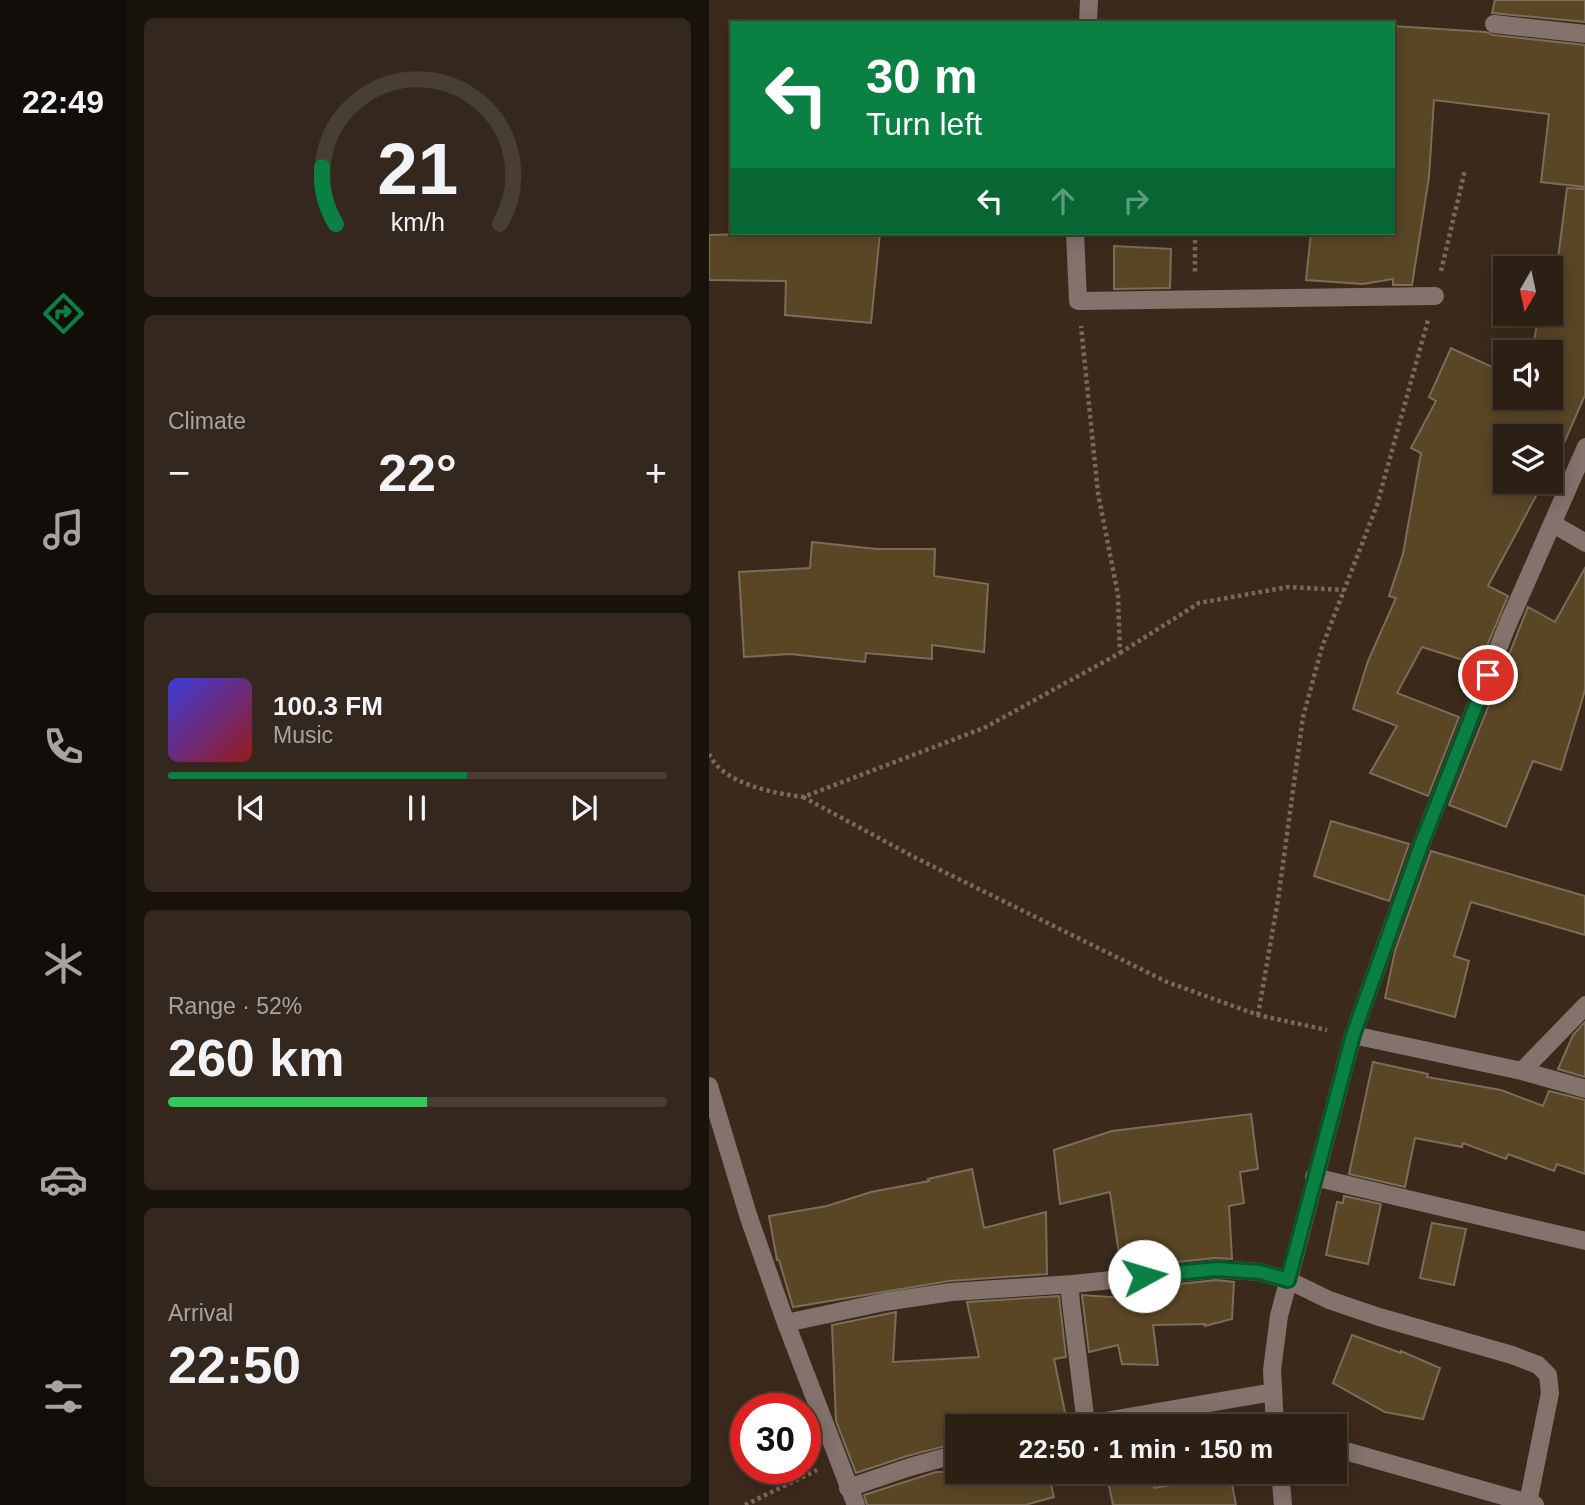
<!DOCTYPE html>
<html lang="en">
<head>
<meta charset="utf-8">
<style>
  body { margin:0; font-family:Helvetica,sans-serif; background:#34281e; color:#f1f3f6; height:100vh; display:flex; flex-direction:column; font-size:26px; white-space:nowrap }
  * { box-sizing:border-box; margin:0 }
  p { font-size:23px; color:#a6a3a0 }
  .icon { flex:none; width:38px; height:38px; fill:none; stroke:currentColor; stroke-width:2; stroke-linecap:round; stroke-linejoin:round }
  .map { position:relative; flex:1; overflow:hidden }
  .details { display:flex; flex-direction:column; gap:18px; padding:18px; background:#18120c; width:583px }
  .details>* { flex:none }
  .hud { position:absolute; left:21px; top:21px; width:665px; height:214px; border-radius:0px; box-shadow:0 4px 18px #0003,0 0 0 2px #483e34; background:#0b8043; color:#fff; overflow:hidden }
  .needle { width:46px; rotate:189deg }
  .buttons { position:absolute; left:784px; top:256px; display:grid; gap:14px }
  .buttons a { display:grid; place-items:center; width:70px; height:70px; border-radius:0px; background:#2c2015; box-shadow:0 4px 18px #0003,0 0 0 2px #483e34; font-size:35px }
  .speed { position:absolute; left:21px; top:1393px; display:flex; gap:14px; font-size:35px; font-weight:700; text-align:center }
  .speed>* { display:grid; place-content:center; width:91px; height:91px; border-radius:50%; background:#2c2015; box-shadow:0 4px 18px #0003,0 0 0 2px #483e34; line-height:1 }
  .speed .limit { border:10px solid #d22; background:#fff; color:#111 }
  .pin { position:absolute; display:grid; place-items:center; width:60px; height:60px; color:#fff; margin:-30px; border:4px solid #fff; border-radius:50%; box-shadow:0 2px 7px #0007 }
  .me { position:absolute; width:77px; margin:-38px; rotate:84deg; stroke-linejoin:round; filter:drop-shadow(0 0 5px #0008) }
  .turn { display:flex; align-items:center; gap:24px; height:147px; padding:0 21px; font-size:32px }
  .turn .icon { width:91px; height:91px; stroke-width:2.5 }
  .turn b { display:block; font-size:49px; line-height:60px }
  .lanes { display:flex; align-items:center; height:66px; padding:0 21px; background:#0003; justify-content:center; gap:35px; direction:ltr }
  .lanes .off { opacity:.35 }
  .big { font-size:52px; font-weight:700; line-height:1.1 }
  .details .widget { flex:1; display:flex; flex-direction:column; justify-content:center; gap:10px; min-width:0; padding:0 24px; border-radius:10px; background:#34281e }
  .details .dial { align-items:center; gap:0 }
  .dial svg { height:182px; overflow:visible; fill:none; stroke:#483e34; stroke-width:7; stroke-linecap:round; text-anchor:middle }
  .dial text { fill:#f1f3f6; stroke:none }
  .song { display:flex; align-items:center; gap:21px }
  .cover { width:84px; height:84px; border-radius:10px; background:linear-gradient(135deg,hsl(240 70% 55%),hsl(0 70% 35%)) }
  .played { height:7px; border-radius:4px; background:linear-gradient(90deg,#0b8043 60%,#483e34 60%) }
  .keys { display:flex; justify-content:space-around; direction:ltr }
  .heat { display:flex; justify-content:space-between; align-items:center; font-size:38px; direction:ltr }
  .charge { height:10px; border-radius:5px; background:linear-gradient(90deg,#34c759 52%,#483e34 0) }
  .trip { position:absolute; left:236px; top:1414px; width:402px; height:70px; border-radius:0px; background:#2c2015; box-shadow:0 4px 18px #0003,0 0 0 2px #483e34; font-weight:700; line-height:70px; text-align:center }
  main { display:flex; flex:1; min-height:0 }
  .tab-bar { display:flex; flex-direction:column; width:126px; justify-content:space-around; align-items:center; background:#120d08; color:#a6a3a0 }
  .tab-bar .icon { width:49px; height:49px }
  .tab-bar .on { color:#0b8043 }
  .tab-bar b { font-size:32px; color:#f1f3f6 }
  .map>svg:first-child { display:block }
  .building { fill:#5a4625; stroke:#7a6d59; stroke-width:2 }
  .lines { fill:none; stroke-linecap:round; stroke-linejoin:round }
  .path { stroke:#796a5e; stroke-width:4.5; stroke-dasharray:3.5 3.5; stroke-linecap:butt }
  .minor { stroke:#84726c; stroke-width:18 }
  .route-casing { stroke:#07532c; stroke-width:18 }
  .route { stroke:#0b8043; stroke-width:12 }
</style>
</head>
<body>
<main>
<nav class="tab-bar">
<b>22:49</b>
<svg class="icon on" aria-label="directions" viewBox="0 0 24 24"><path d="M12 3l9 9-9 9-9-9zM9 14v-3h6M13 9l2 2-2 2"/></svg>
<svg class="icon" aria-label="music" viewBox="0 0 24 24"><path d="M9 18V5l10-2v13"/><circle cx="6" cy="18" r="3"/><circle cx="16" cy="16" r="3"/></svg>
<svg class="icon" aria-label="phone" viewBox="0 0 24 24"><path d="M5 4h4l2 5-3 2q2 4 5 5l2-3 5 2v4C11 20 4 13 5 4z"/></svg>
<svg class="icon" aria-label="climate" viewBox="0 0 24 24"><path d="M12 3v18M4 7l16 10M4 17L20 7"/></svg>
<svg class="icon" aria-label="car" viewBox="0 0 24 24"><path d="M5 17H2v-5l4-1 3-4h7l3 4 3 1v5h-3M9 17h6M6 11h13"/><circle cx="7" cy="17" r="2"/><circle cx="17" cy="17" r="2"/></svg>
<svg class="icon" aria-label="filters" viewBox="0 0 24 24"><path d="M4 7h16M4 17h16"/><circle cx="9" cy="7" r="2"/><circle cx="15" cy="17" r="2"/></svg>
</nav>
<section class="details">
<div class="widget dial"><svg viewBox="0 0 100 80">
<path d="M14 69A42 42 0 1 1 86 69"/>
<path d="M14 69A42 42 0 0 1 8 44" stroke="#0b8043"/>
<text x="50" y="56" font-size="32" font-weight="700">21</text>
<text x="50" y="72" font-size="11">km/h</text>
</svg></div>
<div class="widget"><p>Climate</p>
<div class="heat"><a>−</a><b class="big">22°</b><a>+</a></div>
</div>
<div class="widget">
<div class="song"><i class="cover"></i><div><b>100.3 FM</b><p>Music</p></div></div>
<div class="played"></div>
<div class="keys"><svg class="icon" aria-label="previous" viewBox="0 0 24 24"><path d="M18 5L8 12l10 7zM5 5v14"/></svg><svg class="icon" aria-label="pause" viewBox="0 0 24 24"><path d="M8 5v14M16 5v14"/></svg><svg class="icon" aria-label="next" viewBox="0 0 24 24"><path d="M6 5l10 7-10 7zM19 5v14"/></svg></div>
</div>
<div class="widget"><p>Range · 52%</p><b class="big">260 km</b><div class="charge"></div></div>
<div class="widget"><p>Arrival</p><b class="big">22:50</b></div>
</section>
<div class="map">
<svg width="877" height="1505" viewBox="0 0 877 1505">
  <rect width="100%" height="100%" fill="#3b2a1c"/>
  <!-- building -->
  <path class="building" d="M786,0H876V22L783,13Z
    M684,26L777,32L784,35L876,45V187L832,182L840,114L725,100L720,177L703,285H684V279L654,284L597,280L602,233H684Z
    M858,188L876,189V395L849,457L842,469V436H796V481H835L779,586L799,596L770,665L713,647L688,693L750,717L719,796L661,773L688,726L644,709L659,661L687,598L680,596L694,554L712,453L702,448L727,401L720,397L742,348L796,373V397H842V352H823L830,313H842Z
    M59,233H171L162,323L76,315L77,281L0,280V235Z
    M405,246L462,249L461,288L405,289Z
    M103,542L167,549H226L225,576L279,584L275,652L223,645V659L157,653L156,662L81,654L35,657L30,572L101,568Z
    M876,568V690L852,770L824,761L797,827L740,805L819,607L846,622Z
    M622,821L700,844L680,901L605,876Z
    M722,851L876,896V935L762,902L745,956L760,961L746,1017L676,998L686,951Z
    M876,1022V1077L849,1069L864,1035Z
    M664,1062L719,1074L718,1077L792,1090L834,1106L840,1091L876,1100V1174L848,1164L845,1171L799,1154L797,1159L754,1143L753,1147L706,1138L696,1187L640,1174Z
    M542,1114L549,1169L531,1172L535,1203L520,1206L523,1259L506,1258L412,1268L401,1192L351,1204L345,1150L403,1131Z
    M263,1169L275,1228L337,1212L338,1274L240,1281L84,1307L70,1260H68L60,1216L118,1206L162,1192L220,1181L219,1179Z
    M635,1196L672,1204L659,1264L617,1255L628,1202L634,1203Z
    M723,1223L757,1229L745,1285L711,1278Z
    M507,1280L525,1282L523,1319L496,1326V1324L444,1325L449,1365L413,1364L409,1345L380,1352L373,1295L416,1298L415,1290Z
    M350,1296L357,1357L345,1359L357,1417L327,1426H248V1443L198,1456L147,1473L127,1421L123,1325L187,1312L184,1362L270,1357L258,1302Z
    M643,1335L692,1353V1351L731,1368L714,1419L676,1412L624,1383Z
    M227,1472H339L345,1497L316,1505H158L155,1495Z
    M397,1472H442L445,1488L521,1474L527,1505H404Z"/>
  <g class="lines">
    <!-- path -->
    <path class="path" d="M486,233V274
      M732,271L756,170
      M411,653L490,603L579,587L635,590
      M0,754C14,784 64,793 94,797L275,728L411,653L409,595L389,493L372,326
      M94,797L207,858L458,982L549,1015L618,1030
      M549,1015L569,900L594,717L613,647L668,505L719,320
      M36,1505L108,1470"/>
    <!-- minor -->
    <path class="minor" d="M379,23L380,0
      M785,24L877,34
      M366,233L369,301L726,296
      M844,524L877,543
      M644,1035L813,1071L877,1089
      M813,1071L877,1005
      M0,1086L40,1218L77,1323L147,1505
      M605,1177L877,1241
      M364,1284L507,1269L551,1272L579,1280L620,1300L670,1317L803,1355L829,1365L839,1375L841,1393L819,1503
      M77,1323L175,1302L242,1292L364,1284L361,1292L362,1303L377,1424
      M367,1426L564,1392
      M566,1426L563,1370L570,1316L644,1035L712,845L798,626L877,447
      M626,1448L826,1505
      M571,1472L574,1505
      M139,1488L201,1467L248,1454"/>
  </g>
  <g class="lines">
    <!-- route casing -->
    <g class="route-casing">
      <path id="route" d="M435,1276L508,1269L551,1272L579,1280L644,1035L712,845L779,675"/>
    </g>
    <!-- route -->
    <use href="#route" class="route"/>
  </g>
</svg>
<div class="buttons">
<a><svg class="needle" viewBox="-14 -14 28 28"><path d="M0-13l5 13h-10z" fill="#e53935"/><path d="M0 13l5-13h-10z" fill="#a6a3a0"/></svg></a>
<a><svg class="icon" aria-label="sound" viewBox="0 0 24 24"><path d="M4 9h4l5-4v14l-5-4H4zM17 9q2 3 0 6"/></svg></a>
<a><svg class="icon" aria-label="layers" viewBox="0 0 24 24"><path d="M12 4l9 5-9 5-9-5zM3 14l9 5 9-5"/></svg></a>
</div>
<div class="speed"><div class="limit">30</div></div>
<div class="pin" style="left:779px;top:675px;background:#d93025"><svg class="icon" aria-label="arrive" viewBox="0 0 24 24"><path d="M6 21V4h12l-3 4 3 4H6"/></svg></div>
<svg class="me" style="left:435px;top:1276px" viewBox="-20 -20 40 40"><circle r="19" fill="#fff"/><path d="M0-13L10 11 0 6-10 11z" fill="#0b8043"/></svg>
<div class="trip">22:50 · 1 min · 150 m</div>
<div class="hud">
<div class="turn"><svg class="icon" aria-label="left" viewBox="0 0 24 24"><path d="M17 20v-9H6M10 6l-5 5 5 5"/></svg><div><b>30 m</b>Turn left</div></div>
<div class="lanes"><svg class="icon" aria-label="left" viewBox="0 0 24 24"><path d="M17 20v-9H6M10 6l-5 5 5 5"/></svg><svg class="icon off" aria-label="ahead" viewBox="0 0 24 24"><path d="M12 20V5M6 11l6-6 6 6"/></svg><svg class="icon off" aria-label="right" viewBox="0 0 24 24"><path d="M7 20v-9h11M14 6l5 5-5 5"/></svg></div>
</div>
</div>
</main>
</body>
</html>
